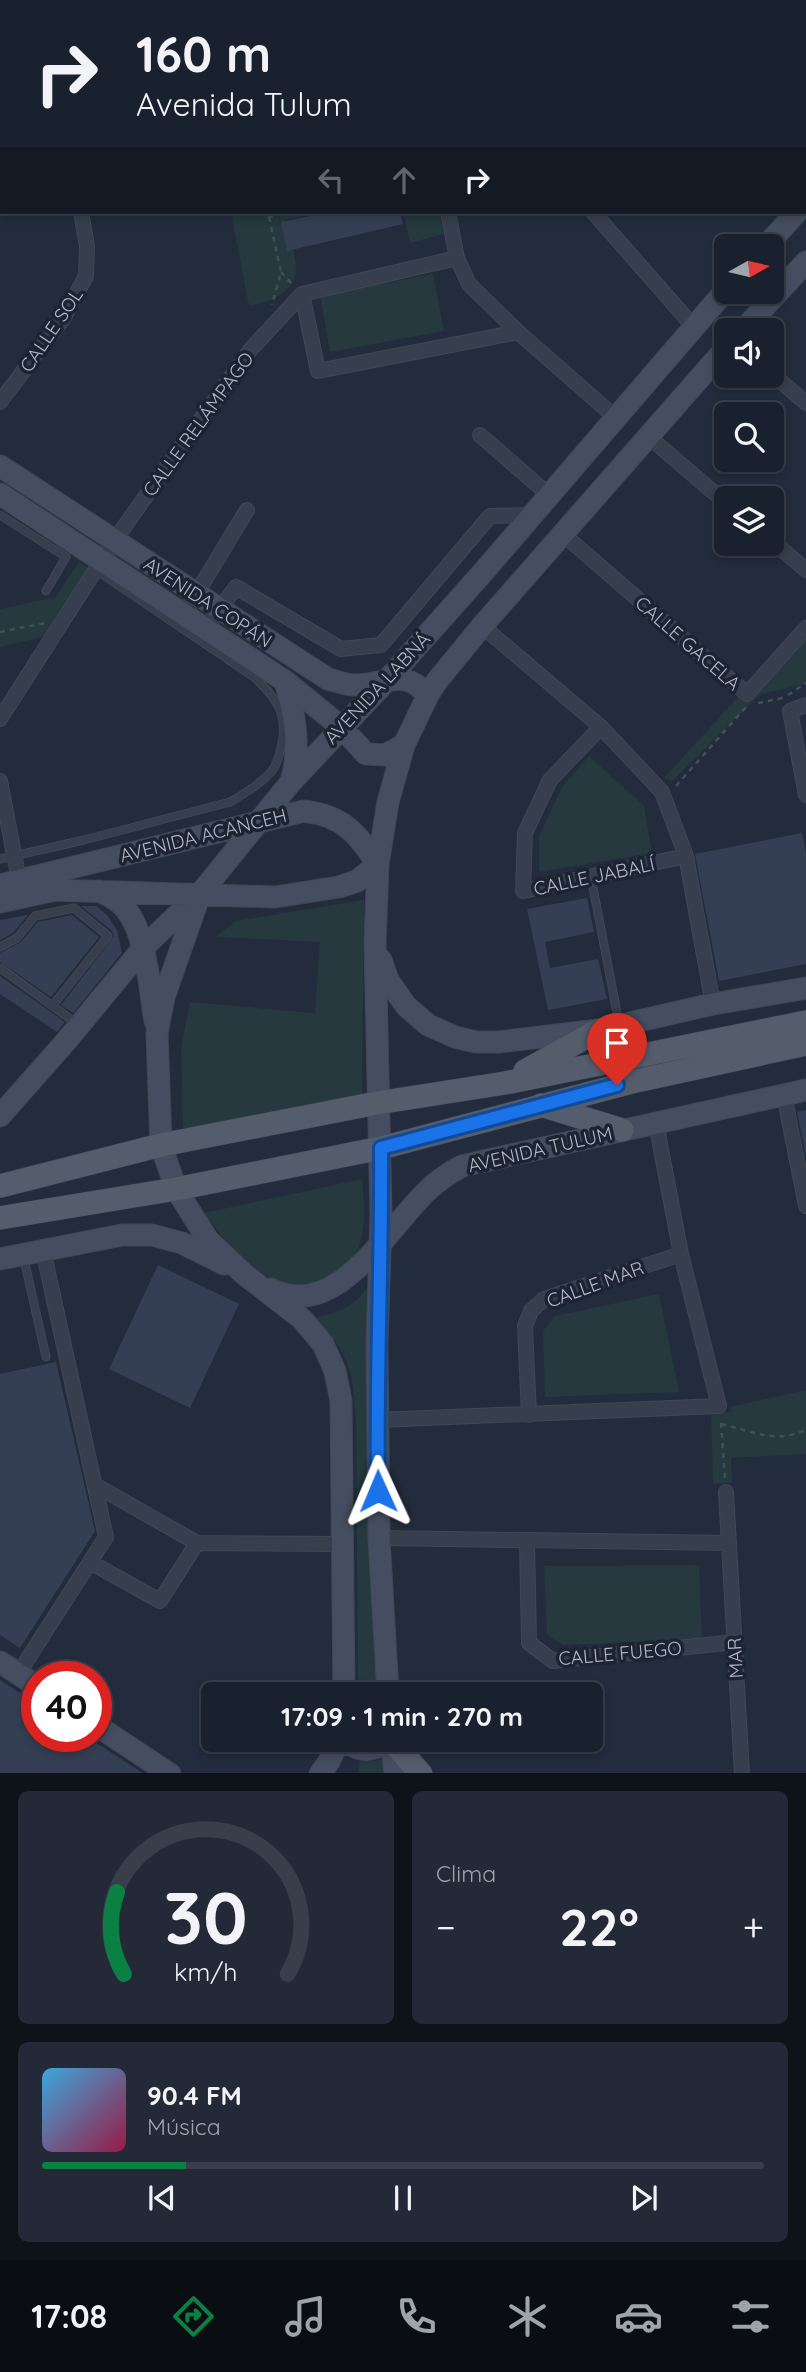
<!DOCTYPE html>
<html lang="es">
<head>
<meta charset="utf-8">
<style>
  body { margin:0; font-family:Quicksand,sans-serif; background:#232936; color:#f1f3f6; height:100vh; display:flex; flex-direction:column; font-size:26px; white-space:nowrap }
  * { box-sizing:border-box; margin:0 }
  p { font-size:23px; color:#9fa3aa }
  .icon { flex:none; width:38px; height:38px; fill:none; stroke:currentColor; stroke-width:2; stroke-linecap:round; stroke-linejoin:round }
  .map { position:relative; height:1773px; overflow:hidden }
  .sheet { display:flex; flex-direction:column; gap:18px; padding:18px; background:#0e1219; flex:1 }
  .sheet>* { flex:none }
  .guide { position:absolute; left:0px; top:0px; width:807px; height:214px; box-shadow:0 4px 10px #0003,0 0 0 2px #383e4a; background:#1a212e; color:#f1f3f6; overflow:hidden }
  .needle { width:46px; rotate:82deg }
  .tools { position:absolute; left:714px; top:234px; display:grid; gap:14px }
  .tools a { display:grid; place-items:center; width:70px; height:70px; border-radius:10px; background:#1a212e; box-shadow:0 4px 10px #0003,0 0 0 2px #383e4a; font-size:35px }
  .speed { position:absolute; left:21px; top:1661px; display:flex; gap:14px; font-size:35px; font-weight:700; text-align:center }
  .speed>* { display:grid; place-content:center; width:91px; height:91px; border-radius:50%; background:#1a212e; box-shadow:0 4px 10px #0003,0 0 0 2px #383e4a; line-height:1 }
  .speed .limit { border:10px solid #d22; background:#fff; color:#111 }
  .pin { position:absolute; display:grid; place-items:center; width:60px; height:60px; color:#fff; margin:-72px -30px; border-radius:50% 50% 50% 0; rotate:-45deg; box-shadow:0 0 7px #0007 }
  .pin .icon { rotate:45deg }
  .me { position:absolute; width:77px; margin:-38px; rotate:359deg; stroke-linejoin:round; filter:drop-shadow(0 0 5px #0008) }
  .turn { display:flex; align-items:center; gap:24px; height:147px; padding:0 21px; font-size:32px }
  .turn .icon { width:91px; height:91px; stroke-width:2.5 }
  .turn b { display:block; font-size:49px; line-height:60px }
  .lanes { display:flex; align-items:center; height:66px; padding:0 21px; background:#0003; justify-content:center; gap:35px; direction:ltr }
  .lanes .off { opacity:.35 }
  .big { font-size:52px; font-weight:700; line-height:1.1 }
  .sheet .widget { flex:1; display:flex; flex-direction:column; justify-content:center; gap:10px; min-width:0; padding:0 24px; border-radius:10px; background:#232936 }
  .sheet .dial { align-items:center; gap:0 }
  .dial svg { height:182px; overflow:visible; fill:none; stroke:#383e4a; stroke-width:7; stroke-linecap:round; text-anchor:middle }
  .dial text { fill:#f1f3f6; stroke:none }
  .song { display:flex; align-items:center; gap:21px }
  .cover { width:84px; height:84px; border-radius:10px; background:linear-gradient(135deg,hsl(200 70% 55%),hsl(340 70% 35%)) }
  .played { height:7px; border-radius:4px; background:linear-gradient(90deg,#0b8043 20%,#383e4a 20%) }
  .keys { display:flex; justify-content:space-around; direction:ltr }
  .heat { display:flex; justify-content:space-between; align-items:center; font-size:38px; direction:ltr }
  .sheet .tiles { flex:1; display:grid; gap:18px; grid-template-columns:1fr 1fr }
  .widget:last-child { grid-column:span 2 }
  .trip { position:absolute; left:201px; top:1682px; width:402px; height:70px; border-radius:10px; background:#1a212e; box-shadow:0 4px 10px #0003,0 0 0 2px #383e4a; font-weight:700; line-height:70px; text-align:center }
  .tab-bar { display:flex; height:112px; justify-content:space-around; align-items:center; background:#0a0d12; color:#9fa3aa }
  .tab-bar .icon { width:49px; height:49px }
  .tab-bar .on { color:#0b8043 }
  .tab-bar b { font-size:32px; color:#f1f3f6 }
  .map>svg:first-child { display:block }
  .green { fill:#25393e }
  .building { fill:#353f54 }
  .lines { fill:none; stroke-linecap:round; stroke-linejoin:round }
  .lane-casing { stroke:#404756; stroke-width:9 }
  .street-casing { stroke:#404756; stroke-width:16 }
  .secondary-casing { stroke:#404756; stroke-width:23 }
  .primary-casing { stroke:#404756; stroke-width:24 }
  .path { stroke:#3e5256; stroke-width:2.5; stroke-dasharray:5 5; stroke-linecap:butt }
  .lane { stroke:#373e4d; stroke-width:7 }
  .street { stroke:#373e4d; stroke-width:14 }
  .secondary { stroke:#454d60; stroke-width:21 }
  .primary { stroke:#555d6d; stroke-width:23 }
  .route-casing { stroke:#114b97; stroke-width:18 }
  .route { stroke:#1a73e8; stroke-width:12 }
  .labels { text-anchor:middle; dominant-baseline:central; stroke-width:7; stroke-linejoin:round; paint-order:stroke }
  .street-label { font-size:19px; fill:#b3b9c9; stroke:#1c2332 }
</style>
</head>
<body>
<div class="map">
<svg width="806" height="1774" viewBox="0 0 806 1774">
  <rect width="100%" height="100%" fill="#232c3d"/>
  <!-- green -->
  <path class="green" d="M102,0H242V2H103Z
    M285,0H599V2H277Z
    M231,212H320L285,220C288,233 296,255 296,268C296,293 269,302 249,306Z
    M403,212H439L444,234L410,243Z
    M433,274L444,331L330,352L320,295Z
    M79,562L90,569L47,636L0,647V609L56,597Z
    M806,622V684L761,694L672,781L664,778Z
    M589,756L644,806L652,853L539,872V836L562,787Z
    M364,900L362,1096L183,1134L181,1048L190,1002L315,1013L320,942L215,937L236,921Z
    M362,1179C366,1217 368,1265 326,1282C313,1288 298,1289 284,1284C255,1274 220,1237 204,1213Z
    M371,1282L377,1694H358L356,1422C353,1374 351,1353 314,1318C343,1311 355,1307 371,1282Z
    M659,1294L679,1392L545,1397L543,1331L555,1316Z
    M806,1390V1454L731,1458L732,1483L713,1484L711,1413L732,1412L730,1407Z
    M699,1565L702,1639L563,1645L547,1635L544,1566Z
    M386,1758L387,1773L358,1774L360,1759L374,1761Z"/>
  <!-- building -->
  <path class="building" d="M328,212H400L403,224L287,251L281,222Z
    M802,833L806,853V964L719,981L695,854Z
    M587,898L594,932L545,942L550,968L598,959L607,999L548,1010L527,909Z
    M81,906H96L107,915L117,930L122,953L73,1013L61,1005L114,936L112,931Z
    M28,915L13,933L0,940V920Z
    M72,915L99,937L51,997L0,962V953L21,942L38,922Z
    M0,976L65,1022L57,1032L0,994Z
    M806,1110V1156L797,1112Z
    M158,1265L239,1304L190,1408L109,1369Z
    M56,1362L95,1531L20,1648L0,1635V1374Z
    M0,1680L37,1704V1736H86L144,1774H0Z"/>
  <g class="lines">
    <!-- lane casing -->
    <g class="lane-casing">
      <path id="lane" d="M0,515L66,557L46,591
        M0,859L84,840L230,802C244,794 259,785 270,773C276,767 279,757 281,748C289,716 278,699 254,677L96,570
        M591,877L619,1023
        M0,947L17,938L35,916L74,908L108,936L53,1005
        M0,968L76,1023
        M24,1259L46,1357"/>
    </g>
    <!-- street casing -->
    <g class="street-casing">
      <path id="street" d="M673,0V2
        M732,2L741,0
        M0,106L2,105
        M448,212L457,258L469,284L518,332L615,417
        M593,212L693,326
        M457,258L302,294L318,371L518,332
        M772,374L806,403
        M0,402L63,319L86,276L87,246L81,212
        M480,435L549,495
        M649,437L726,503
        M563,534L747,694L806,628
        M772,541L806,570
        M184,614L247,510
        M482,626L601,727L662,792L686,856L713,1004
        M206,628L236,587L341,649L381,645L490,516L532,515
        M806,705L790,711L806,795
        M0,719L114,541L251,349L302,294
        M601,727L550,780L525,833L523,891L686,856
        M0,781L19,880
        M784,1095L806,1206
        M529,1415L525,1326L531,1311L544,1299L681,1254
        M377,1420L719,1406L681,1254L656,1123
        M95,1485L197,1543
        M726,1492L742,1774
        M379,1538L728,1543
        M527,1540L529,1643L553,1661L735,1642
        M90,1562L160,1601L197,1543L342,1544
        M18,1674L106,1537L43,1250"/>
    </g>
    <!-- secondary casing -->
    <g class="secondary-casing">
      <path id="secondary" d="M765,247L797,212
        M742,331L806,262
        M0,466L328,679C336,681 346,685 355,685C384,685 403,667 428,695
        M0,494L285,681L341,727L366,754L385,755L404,745
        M285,681C295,715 301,748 291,782
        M0,885L304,811C344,816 356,833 378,864
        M99,891C107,895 115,898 122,905C147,930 149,987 155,1021
        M0,902L55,890L275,897L339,887L357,881L378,864
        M381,960L388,980L406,1006L428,1025L455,1037L476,1042H499L599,1030L713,1004L806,988
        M0,1116L68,1039L143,948L198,895
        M0,1259L122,1235H152L182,1243L224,1264
        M271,1289C336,1323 388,1228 427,1191C437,1181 449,1173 462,1166L806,1090
        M0,1662L37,1686
        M344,1694L341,1401L335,1371L323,1344L302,1319L244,1274L208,1240L176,1189L161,1145L157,1033L164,997L200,894L291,782L388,679L485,570L726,290
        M388,1694L379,1538L377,1345L381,1215L375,942L378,864L388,802L404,745L428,695L437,681L482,626L726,348
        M96,1725L170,1774
        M340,1740C357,1749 371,1756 385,1740
        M391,1740L395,1774
        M320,1774L328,1763L340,1740"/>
    </g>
    <!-- primary casing -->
    <g class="primary-casing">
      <path id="primary" d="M525,1071L599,1030
        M541,1105L622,1130
        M0,1186L161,1145L377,1103L505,1083L806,1022
        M0,1218L176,1189L381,1148L636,1081L806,1044
        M391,1740L421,1774"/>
    </g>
    <!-- path -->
    <path class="path" d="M323,0V2
      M589,0L590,2
      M355,2V0
      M364,2L371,0
      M0,77H2
      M259,212L269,217L290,212
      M269,217L281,272L272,305
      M281,272L293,285
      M0,632L45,623
      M788,695L806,683
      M758,703L783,698
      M676,786L746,707
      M721,1423L725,1479
      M721,1424C752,1431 775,1444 806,1430"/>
    <!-- lane -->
    <use href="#lane" class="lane"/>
    <!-- street -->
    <use href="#street" class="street"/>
    <!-- secondary -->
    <use href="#secondary" class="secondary"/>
    <!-- primary -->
    <use href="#primary" class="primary"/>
  </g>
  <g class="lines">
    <!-- route casing -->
    <g class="route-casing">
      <path id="route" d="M378,1491C376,1376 382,1262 381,1148L617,1085"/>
    </g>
    <!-- route -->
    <use href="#route" class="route"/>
  </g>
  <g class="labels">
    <!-- street labels -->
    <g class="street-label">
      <text transform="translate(51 330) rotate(-56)">CALLE SOL</text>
      <text transform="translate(198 424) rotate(-54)">CALLE RELÁMPAGO</text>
      <text transform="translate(208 602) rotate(33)">AVENIDA COPÁN</text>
      <text transform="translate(688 643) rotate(41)">CALLE GACELA</text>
      <text transform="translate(377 688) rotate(-47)">AVENIDA LABNÁ</text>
      <text transform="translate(203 835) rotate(-14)">AVENIDA ACANCEH</text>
      <text transform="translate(594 876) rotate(-12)">CALLE JABALÍ</text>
      <text transform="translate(540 1149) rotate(-13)">AVENIDA TULUM</text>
      <text transform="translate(595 1284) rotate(-20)">CALLE MAR</text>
      <text transform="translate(620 1653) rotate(-5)">CALLE FUEGO</text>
      <text transform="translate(735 1658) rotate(-93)">MAR</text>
    </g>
  </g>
</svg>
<div class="tools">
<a><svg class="needle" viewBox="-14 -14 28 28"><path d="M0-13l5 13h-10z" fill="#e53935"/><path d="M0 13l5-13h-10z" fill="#9fa3aa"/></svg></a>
<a><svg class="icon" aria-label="sound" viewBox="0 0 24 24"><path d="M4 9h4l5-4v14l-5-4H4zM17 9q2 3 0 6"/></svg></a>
<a><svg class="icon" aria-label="search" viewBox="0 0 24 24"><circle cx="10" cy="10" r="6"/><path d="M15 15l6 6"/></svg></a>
<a><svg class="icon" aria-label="layers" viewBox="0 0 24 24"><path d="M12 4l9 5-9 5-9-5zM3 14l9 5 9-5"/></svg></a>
</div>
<div class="speed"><div class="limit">40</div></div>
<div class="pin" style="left:617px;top:1085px;background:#d93025"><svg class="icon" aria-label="arrive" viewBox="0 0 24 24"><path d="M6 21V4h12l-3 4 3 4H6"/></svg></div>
<svg class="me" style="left:378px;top:1491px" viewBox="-20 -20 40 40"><path d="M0-17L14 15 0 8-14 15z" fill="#1a73e8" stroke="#fff" stroke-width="4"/></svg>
<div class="trip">17:09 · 1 min · 270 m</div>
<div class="guide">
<div class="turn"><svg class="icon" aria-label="right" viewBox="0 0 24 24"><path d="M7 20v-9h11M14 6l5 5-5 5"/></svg><div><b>160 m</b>Avenida Tulum</div></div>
<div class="lanes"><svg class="icon off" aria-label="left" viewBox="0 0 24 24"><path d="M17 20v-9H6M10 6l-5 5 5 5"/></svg><svg class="icon off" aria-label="ahead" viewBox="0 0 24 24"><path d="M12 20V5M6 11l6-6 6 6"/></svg><svg class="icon" aria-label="right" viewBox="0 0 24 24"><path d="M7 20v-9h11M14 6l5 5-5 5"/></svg></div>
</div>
</div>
<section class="sheet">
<div class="tiles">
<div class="widget dial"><svg viewBox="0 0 100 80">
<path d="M14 69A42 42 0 1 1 86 69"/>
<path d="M14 69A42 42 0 0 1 11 33" stroke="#0b8043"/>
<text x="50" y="56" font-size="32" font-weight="700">30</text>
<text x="50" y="72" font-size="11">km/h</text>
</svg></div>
<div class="widget"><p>Clima</p>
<div class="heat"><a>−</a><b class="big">22°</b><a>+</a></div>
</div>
<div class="widget">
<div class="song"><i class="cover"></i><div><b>90.4 FM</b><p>Música</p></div></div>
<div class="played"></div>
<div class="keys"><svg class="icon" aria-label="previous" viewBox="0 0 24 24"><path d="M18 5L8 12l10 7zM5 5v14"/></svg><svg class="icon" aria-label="pause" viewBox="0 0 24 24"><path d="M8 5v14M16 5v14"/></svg><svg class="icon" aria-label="next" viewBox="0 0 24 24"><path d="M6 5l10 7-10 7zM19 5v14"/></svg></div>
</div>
</div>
</section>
<nav class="tab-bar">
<b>17:08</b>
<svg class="icon on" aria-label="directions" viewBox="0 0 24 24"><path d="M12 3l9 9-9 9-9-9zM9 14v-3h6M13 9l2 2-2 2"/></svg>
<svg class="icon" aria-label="music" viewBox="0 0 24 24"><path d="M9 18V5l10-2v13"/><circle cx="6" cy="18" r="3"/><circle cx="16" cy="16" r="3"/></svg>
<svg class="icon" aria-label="phone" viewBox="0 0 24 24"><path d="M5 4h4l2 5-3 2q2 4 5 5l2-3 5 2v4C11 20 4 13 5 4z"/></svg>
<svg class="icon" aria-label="climate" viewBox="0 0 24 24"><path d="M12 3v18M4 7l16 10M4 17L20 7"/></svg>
<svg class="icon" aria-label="car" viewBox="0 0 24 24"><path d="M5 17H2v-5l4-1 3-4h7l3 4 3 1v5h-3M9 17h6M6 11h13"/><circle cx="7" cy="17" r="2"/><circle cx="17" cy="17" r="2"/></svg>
<svg class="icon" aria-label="filters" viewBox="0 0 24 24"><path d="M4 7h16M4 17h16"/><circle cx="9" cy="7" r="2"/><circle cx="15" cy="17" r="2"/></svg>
</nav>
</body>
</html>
